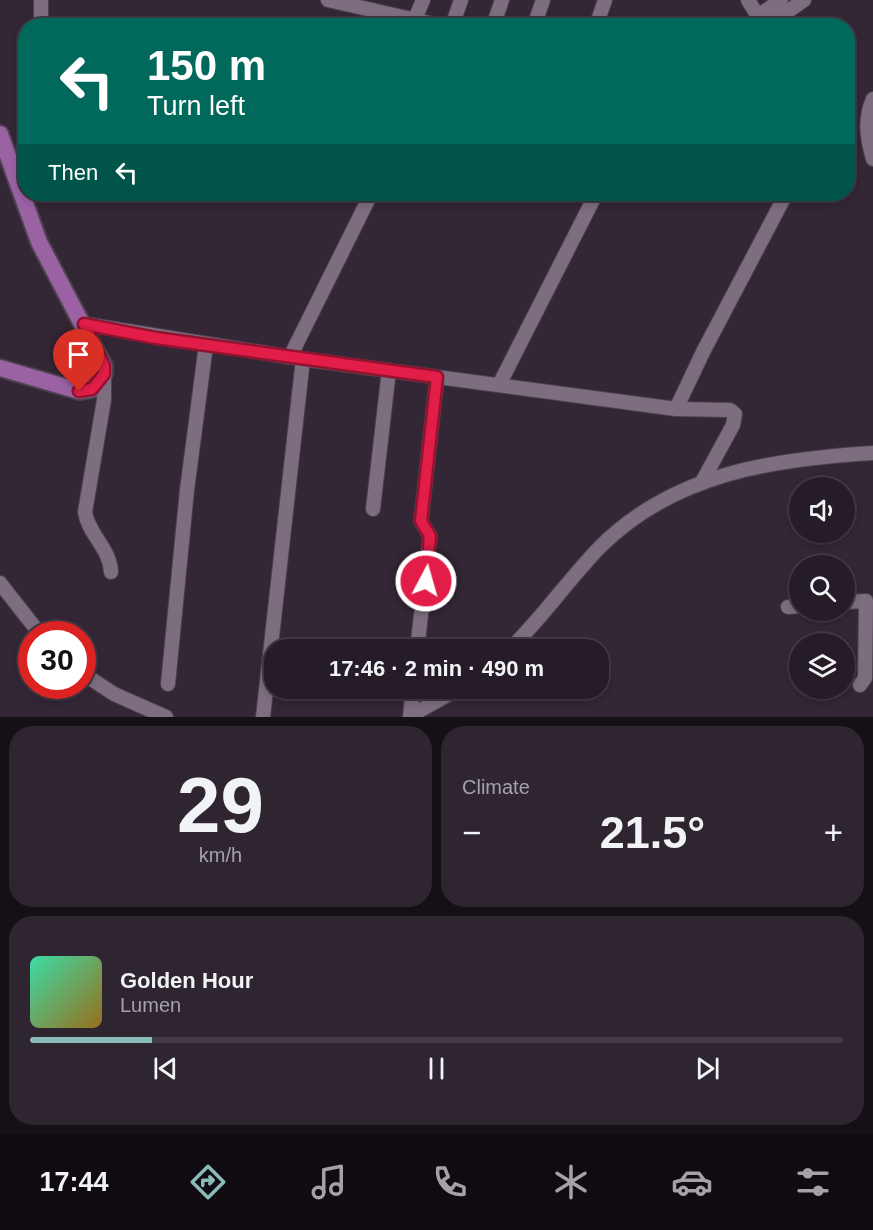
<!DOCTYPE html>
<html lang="en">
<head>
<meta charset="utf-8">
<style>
  body { margin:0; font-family:Arial,sans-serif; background:#2e2530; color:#f1f3f6; height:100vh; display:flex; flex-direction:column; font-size:22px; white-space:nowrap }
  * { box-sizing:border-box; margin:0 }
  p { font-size:20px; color:#a4a1a8 }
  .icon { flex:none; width:33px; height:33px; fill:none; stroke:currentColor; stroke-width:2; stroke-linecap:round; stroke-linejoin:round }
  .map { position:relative; height:717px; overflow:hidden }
  .side { display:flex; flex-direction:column; gap:9px; padding:9px; background:#150f16; flex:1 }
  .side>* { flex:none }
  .top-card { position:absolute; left:18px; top:18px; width:837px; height:183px; border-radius:24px; box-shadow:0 3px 9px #0003,0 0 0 2px #423a45; background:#00695c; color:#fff; overflow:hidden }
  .controls { position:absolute; left:789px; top:477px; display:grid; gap:12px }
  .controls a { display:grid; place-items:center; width:66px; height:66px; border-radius:50%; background:#261c28; box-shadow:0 3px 9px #0003,0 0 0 2px #423a45; font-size:30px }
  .speed { position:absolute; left:18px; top:621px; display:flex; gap:12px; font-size:30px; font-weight:700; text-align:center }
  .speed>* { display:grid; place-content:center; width:78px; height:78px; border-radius:50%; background:#261c28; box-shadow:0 3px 9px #0003,0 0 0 2px #423a45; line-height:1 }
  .speed .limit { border:9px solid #d22; background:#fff; color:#111 }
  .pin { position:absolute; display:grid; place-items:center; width:51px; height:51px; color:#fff; margin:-62px -26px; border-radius:50% 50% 50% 0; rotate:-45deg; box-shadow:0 0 6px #0007 }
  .pin .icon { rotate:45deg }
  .me { position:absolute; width:66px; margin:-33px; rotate:6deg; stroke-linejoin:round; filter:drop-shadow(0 0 4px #0008) }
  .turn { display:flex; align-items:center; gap:21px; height:126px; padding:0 30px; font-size:27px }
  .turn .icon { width:78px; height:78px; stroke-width:2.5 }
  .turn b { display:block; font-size:42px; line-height:51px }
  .then { display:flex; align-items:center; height:57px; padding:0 30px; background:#0003; gap:12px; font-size:22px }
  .big { font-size:45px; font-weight:800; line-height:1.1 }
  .side .card { flex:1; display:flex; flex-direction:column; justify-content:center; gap:9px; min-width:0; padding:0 21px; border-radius:24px; background:#2e2530 }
  .side .dial { align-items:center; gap:0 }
  .dial b { font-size:78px; line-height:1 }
  .song { display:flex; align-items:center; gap:18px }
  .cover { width:72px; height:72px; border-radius:9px; background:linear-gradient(135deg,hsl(160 70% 55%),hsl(40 70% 35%)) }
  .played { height:6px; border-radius:3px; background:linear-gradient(90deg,#8bbbb9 15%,#423a45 15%) }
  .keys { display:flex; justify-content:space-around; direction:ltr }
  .heat { display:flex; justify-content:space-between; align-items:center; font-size:33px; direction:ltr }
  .side .tiles { flex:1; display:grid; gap:9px; grid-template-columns:1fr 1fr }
  .card:last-child { grid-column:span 2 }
  .trip { position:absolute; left:264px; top:639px; width:345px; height:60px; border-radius:24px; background:#261c28; box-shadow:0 3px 9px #0003,0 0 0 2px #423a45; font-weight:800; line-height:60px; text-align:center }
  .tabs { display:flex; height:96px; justify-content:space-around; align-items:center; background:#0f0b10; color:#a4a1a8 }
  .tabs .icon { width:42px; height:42px }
  .tabs .current { color:#8bbbb9 }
  .tabs b { font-size:27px; color:#f1f3f6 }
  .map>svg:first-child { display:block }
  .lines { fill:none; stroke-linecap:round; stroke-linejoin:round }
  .minor-casing { stroke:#4c414e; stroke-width:16 }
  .major-casing { stroke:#4c414e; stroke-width:20 }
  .minor { stroke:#7d6e7f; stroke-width:14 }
  .major { stroke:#9a61a3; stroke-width:16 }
  .route-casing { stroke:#92132f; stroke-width:15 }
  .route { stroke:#e11d48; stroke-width:10 }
</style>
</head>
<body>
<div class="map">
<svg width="873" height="717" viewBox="0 0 873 717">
  <rect width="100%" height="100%" fill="#332635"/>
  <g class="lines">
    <!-- minor casing -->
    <g class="minor-casing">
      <path id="minor" d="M41,0V26
        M328,0L442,26
        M748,0L764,26
        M758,16L781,0
        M415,19L423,0
        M452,26L461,0
        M493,26L502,0
        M534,26L543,0
        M596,26L605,0
        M767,26L804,0
        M873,99C864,120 867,138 873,159
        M84,324L303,359L676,409L703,352L786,194
        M290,357L371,194
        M104,374V400L85,512C88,534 110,548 111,572
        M499,385L596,194
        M676,409L730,410L735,414L733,425L702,482
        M373,509L389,370
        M0,583L40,634
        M844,602L866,601L865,678L860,685
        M788,607L800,606
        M417,650L430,536L421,521L437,377
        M509,650C542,618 568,580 600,547C674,473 774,459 873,453
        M82,673L114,694L166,717
        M168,684L187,490L206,345
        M410,716L460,688
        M263,717L303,359
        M410,717L413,688"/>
    </g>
    <!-- major casing -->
    <g class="major-casing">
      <path id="major" d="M0,134L39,242L104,366V374L92,389L79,391L0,368"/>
    </g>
    <!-- minor -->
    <use href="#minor" class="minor"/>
    <!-- major -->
    <use href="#major" class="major"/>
  </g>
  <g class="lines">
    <!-- route casing -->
    <g class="route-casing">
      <path id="route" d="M79,391L92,389L104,374V366L84,324L156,338L437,377L421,521L430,536L426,581"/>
    </g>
    <!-- route -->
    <use href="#route" class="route"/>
  </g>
</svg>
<div class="controls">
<a><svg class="icon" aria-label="sound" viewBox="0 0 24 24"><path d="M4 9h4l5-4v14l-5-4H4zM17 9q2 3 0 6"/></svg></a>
<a><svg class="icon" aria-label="search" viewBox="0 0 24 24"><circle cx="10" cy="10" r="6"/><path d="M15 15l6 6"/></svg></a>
<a><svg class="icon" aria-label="layers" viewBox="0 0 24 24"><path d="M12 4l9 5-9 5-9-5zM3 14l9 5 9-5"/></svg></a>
</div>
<div class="speed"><div class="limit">30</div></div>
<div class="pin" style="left:79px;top:391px;background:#d93025"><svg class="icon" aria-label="arrive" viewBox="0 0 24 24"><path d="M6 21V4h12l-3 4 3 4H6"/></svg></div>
<svg class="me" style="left:426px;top:581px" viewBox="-20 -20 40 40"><circle r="17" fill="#e11d48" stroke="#fff" stroke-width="3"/><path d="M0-11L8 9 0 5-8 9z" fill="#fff"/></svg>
<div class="trip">17:46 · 2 min · 490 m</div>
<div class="top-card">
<div class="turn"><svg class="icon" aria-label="left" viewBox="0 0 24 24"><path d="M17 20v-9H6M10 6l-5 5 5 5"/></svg><div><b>150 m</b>Turn left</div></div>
<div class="then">Then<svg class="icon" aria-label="left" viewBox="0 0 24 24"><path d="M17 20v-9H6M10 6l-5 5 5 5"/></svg></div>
</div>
</div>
<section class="side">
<div class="tiles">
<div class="card dial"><b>29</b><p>km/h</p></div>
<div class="card"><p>Climate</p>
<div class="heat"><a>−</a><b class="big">21.5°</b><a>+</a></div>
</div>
<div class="card">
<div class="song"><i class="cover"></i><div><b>Golden Hour</b><p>Lumen</p></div></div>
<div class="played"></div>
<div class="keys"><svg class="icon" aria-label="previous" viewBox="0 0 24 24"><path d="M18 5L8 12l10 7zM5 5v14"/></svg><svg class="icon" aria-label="pause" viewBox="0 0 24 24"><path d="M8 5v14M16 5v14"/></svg><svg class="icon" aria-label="next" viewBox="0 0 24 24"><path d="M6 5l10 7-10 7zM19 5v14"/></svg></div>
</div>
</div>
</section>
<nav class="tabs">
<b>17:44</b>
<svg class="icon current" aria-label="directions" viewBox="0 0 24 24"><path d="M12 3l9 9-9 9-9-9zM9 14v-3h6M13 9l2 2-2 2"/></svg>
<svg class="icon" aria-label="music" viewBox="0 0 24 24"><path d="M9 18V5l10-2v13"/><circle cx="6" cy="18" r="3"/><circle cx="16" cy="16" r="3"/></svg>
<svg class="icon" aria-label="phone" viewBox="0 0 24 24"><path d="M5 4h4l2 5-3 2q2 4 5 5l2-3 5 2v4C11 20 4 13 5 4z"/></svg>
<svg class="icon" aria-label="climate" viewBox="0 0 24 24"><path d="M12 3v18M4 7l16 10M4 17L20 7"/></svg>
<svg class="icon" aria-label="car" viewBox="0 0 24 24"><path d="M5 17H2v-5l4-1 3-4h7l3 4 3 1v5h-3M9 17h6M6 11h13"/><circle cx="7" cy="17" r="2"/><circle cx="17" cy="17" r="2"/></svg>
<svg class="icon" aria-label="filters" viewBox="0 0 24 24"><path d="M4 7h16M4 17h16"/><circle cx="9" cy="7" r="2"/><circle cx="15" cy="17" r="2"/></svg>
</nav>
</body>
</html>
